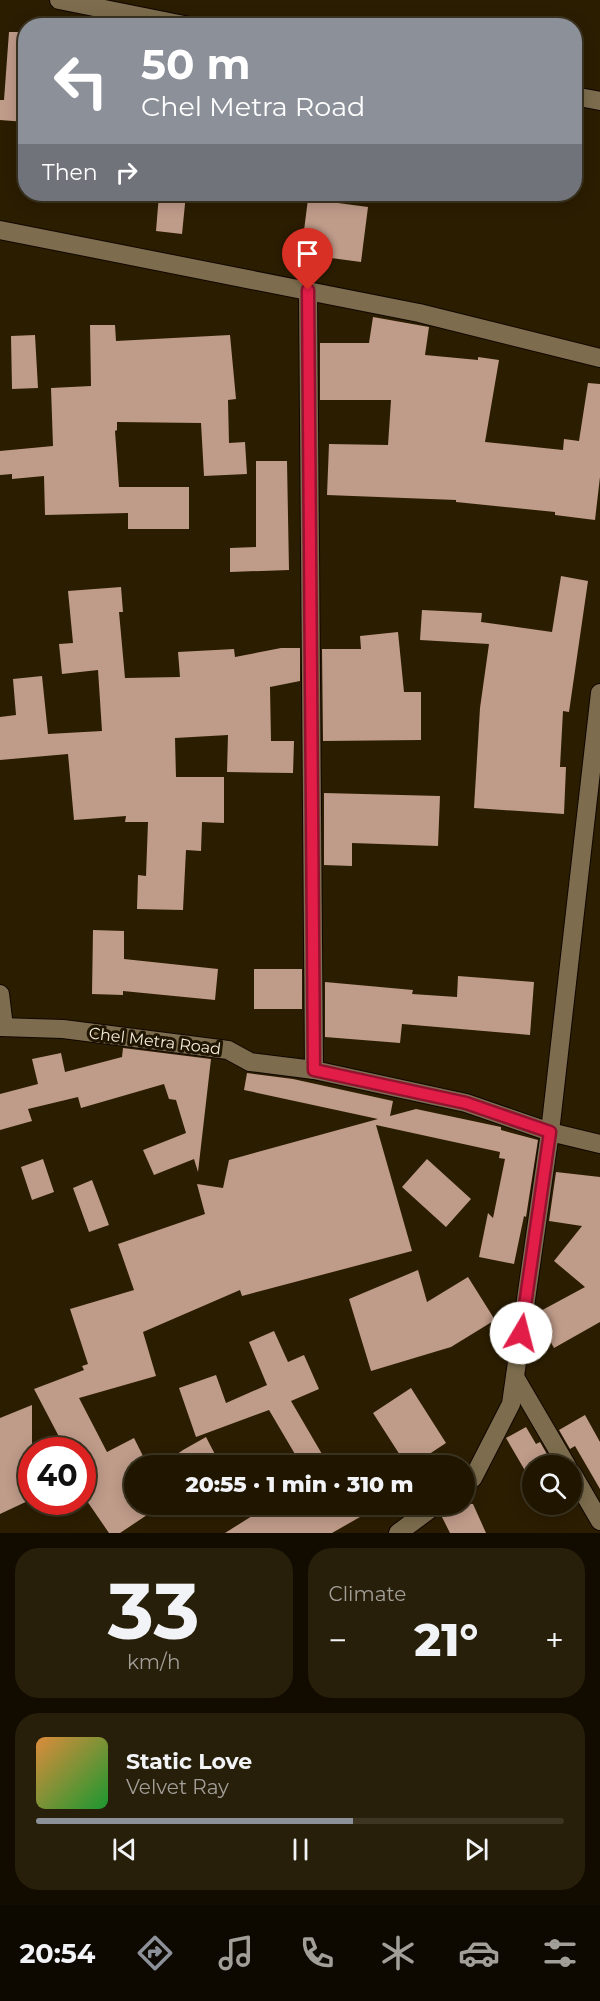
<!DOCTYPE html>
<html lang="en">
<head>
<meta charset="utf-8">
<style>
  body { margin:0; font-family:Montserrat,sans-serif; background:#281f0a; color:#f1f3f6; height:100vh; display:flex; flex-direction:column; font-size:22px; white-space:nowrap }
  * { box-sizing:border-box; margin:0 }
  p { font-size:20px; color:#a29f99 }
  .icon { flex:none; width:33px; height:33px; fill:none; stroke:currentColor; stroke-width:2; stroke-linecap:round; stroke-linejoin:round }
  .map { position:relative; height:1533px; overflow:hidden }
  .drawer { display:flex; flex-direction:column; gap:15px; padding:15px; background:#120c00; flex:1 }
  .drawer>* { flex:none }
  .banner { position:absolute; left:18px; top:18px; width:564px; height:183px; border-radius:24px; box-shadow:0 3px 15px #0003,0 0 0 2px #3d3522; background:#8c9099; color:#fff; overflow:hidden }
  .controls { position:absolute; left:522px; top:1455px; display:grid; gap:12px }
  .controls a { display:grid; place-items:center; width:60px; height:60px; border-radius:50%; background:#201600; box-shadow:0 3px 15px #0003,0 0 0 2px #3d3522; font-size:30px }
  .speed { position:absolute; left:18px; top:1437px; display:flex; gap:12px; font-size:30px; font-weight:700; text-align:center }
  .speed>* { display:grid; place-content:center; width:78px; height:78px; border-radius:50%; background:#201600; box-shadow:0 3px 15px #0003,0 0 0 2px #3d3522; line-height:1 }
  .speed .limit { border:9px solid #d22; background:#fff; color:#111 }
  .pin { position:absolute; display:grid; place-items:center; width:51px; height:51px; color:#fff; margin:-62px -26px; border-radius:50% 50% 50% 0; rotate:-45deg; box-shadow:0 0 6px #0007 }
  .pin .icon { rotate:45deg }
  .me { position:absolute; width:66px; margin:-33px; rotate:8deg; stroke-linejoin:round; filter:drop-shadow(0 0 4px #0008) }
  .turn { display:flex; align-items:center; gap:21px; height:126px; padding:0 24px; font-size:27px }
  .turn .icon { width:78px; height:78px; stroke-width:2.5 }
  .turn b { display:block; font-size:42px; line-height:51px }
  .then { display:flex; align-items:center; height:57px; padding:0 24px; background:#0003; gap:12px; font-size:22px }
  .big { font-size:45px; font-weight:800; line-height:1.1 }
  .drawer .tile { flex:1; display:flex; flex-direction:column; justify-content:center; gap:9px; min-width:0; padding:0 21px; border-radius:24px; background:#281f0a }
  .drawer .dial { align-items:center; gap:0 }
  .dial b { font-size:78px; line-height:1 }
  .song { display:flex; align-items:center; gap:18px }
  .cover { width:72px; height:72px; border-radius:9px; background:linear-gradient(135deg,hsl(30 70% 55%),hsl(130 70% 35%)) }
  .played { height:6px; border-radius:3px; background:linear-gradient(90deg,#8c9099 60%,#3d3522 60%) }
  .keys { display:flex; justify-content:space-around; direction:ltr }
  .heat { display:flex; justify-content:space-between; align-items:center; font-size:33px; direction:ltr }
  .drawer .tiles { flex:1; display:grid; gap:15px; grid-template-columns:1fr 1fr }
  .tile:last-child { grid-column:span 2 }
  .trip { position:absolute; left:124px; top:1455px; width:351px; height:60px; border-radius:30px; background:#201600; box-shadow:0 3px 15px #0003,0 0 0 2px #3d3522; font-weight:800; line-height:60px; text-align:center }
  .dock { display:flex; height:96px; justify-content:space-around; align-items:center; background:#0d0900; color:#a29f99 }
  .dock .icon { width:42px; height:42px }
  .dock .on { color:#8c9099 }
  .dock b { font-size:27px; color:#f1f3f6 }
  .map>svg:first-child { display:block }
  .building { fill:#bf9b89 }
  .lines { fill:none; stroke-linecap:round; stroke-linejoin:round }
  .minor-casing { stroke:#110700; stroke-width:20 }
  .tertiary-casing { stroke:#110700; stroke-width:20 }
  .minor { stroke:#7d6d4e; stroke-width:18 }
  .tertiary { stroke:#7d6d4e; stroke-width:18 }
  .route-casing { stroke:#92132f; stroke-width:15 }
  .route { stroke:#e11d48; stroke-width:10 }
  .labels { text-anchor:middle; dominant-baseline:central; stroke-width:6; stroke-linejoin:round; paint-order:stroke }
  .street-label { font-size:16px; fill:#f4ebda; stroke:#1f1501 }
</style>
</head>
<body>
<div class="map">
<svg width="600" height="1533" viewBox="0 0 600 1533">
  <rect width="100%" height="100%" fill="#2b1d00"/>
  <!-- building -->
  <path class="building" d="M9,32H26V122L0,120V100H4Z
    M159,194H186L182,234L156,231Z
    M308,199L368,207L361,262L301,254Z
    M373,317L429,327L425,355L478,360V357L499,360L485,442L563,450L564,439L579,441L588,383L600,384V477L595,520L555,515V512L456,502V500L327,495L329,444L388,445L391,400H320V343H369Z
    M90,325H115L116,341L230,335L236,399L228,400L229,443L245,442L247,474L204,476L201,423L117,422V430L115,431L119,487H189V529H128V513L45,515L44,476L12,479V474L0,475V451L53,446L51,388L91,386Z
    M35,335L38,388L12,389L11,336Z
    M256,461H287L289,570L230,572V548L256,547Z
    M561,576L588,581L569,712L563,711L560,767H566L564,814L474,808L480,708L489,644L420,640L422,610L482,613L481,622L552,632Z
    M121,587L123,612H119L125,678L180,677L178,652L234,649L235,657L281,648H300V681L270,687L271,741H294L293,773L227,772L228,735L175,738L176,777H224V823L202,822L201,851L186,850L183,910L137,909L138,875L146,876L148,822H125L126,816L74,820L68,754L0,760V717L16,715L13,679L42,676L48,734L102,731L98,670L62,674L59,644L73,643L68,591Z
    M398,632L404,692H421V740L323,741L322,649H361L360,636Z
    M324,793L440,796L438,846L352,843V866L324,865Z
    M93,930L124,931V959L218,969L215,1000L123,991V995L92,994Z
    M254,969H302V1009H254Z
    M458,976L534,982L530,1035L402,1024L400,1043L325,1037V982L413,990L412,994L457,997Z
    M123,1048L211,1059L198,1172L194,1159L154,1175L143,1150L186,1133L176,1100L169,1099L164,1084L81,1108L78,1097L28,1109L32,1121L0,1130V1094L38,1084L32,1059L61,1053L65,1072L122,1057Z
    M247,1073L293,1079L393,1101L390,1116L416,1109L501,1127V1130L538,1140L526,1217L524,1216L514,1264L479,1257L488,1213L493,1218L505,1159L499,1158L500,1152L376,1125L412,1251L242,1296L240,1290L143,1332L156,1376L79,1398L107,1452L134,1438L148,1466H135V1504H168L161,1510L159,1507L120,1533H109L87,1501L90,1499L82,1483V1450H66L34,1389L84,1370L82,1366L88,1364L70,1309L134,1290L118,1244L205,1214L197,1184L223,1188L229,1160L378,1119L244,1090Z
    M43,1159L54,1192L32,1200L21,1167Z
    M427,1159L471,1199L446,1227L402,1187Z
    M556,1172L600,1177V1322L554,1348L535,1314L585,1287L554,1261L582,1226L549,1221Z
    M92,1180L109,1225L89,1232L73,1188Z
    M418,1270L427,1302L468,1277L495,1320L451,1347L371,1371L349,1299Z
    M274,1331L288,1362L304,1355L319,1389L291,1401L329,1466H302L269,1410L196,1437L179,1388L216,1375L226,1403L267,1385L249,1342Z
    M411,1388L446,1443L411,1466H407L373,1413Z
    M32,1405V1499L0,1514V1418Z
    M585,1415L600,1442V1489L575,1446L570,1449L559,1430Z
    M526,1427L536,1444L540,1442L551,1461L542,1466H532V1471L527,1474L506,1438Z
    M206,1437L221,1466H160L183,1450Z
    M271,1504H353L360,1517L332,1533H225Z
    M448,1504H473L486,1533H450L441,1515Z"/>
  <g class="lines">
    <!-- minor casing -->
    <g class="minor-casing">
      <path id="minor" d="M59,0L189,26
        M574,96L600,101
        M0,230L419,313L600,358
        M308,290L314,1070
        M0,994L4,1027
        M550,1132L600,1144
        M515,1377L567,1466
        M572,1473L600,1521"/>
    </g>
    <!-- tertiary casing -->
    <g class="tertiary-casing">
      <path id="tertiary" d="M0,1027L63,1029L228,1050L250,1062L314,1070L466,1103L550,1132
        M465,1483L473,1478L511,1404L550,1132L600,693
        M398,1533L437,1504"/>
    </g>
    <!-- minor -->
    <use href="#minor" class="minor"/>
    <!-- tertiary -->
    <use href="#tertiary" class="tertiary"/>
  </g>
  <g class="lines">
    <!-- route casing -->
    <g class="route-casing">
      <path id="route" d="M308,290L314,1070L466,1103L550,1132L521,1333"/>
    </g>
    <!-- route -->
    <use href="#route" class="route"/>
  </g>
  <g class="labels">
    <!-- street labels -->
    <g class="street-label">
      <text transform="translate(155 1041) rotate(7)">Chel Metra Road</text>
    </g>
  </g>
</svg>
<div class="controls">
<a><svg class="icon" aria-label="search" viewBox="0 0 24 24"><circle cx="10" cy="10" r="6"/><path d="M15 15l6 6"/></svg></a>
</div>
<div class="speed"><div class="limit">40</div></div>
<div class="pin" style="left:308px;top:290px;background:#d93025"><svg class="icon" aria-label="arrive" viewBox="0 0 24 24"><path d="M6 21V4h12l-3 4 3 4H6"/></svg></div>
<svg class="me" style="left:521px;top:1333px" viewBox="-20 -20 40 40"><circle r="19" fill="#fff"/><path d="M0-13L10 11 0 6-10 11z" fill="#e11d48"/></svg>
<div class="trip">20:55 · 1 min · 310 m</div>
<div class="banner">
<div class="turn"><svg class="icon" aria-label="left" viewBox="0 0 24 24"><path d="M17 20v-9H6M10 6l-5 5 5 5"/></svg><div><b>50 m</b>Chel Metra Road</div></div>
<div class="then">Then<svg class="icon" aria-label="right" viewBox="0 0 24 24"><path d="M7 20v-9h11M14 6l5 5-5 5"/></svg></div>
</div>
</div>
<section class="drawer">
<div class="tiles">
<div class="tile dial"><b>33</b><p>km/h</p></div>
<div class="tile"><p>Climate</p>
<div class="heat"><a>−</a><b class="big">21°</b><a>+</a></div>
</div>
<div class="tile">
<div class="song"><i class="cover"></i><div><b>Static Love</b><p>Velvet Ray</p></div></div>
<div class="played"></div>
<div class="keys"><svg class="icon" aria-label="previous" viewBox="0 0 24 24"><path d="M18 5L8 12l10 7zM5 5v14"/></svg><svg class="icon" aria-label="pause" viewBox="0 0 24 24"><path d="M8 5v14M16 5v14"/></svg><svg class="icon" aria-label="next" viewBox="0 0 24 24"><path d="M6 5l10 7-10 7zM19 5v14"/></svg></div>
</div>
</div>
</section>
<nav class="dock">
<b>20:54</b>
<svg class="icon on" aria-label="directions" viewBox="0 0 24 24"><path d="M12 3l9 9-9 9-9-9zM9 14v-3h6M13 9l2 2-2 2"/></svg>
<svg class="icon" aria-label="music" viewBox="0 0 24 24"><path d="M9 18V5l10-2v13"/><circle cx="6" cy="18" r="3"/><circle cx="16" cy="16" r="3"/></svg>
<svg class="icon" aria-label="phone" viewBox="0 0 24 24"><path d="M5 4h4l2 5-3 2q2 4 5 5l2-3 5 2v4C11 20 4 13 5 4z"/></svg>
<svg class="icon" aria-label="climate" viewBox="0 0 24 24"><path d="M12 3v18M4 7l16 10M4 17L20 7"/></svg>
<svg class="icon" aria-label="car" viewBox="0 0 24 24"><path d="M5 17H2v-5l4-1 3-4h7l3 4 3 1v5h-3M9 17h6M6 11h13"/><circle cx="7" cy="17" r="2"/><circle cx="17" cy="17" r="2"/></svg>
<svg class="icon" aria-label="filters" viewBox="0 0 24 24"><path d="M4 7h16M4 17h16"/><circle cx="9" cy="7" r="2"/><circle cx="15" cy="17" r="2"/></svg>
</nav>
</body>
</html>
